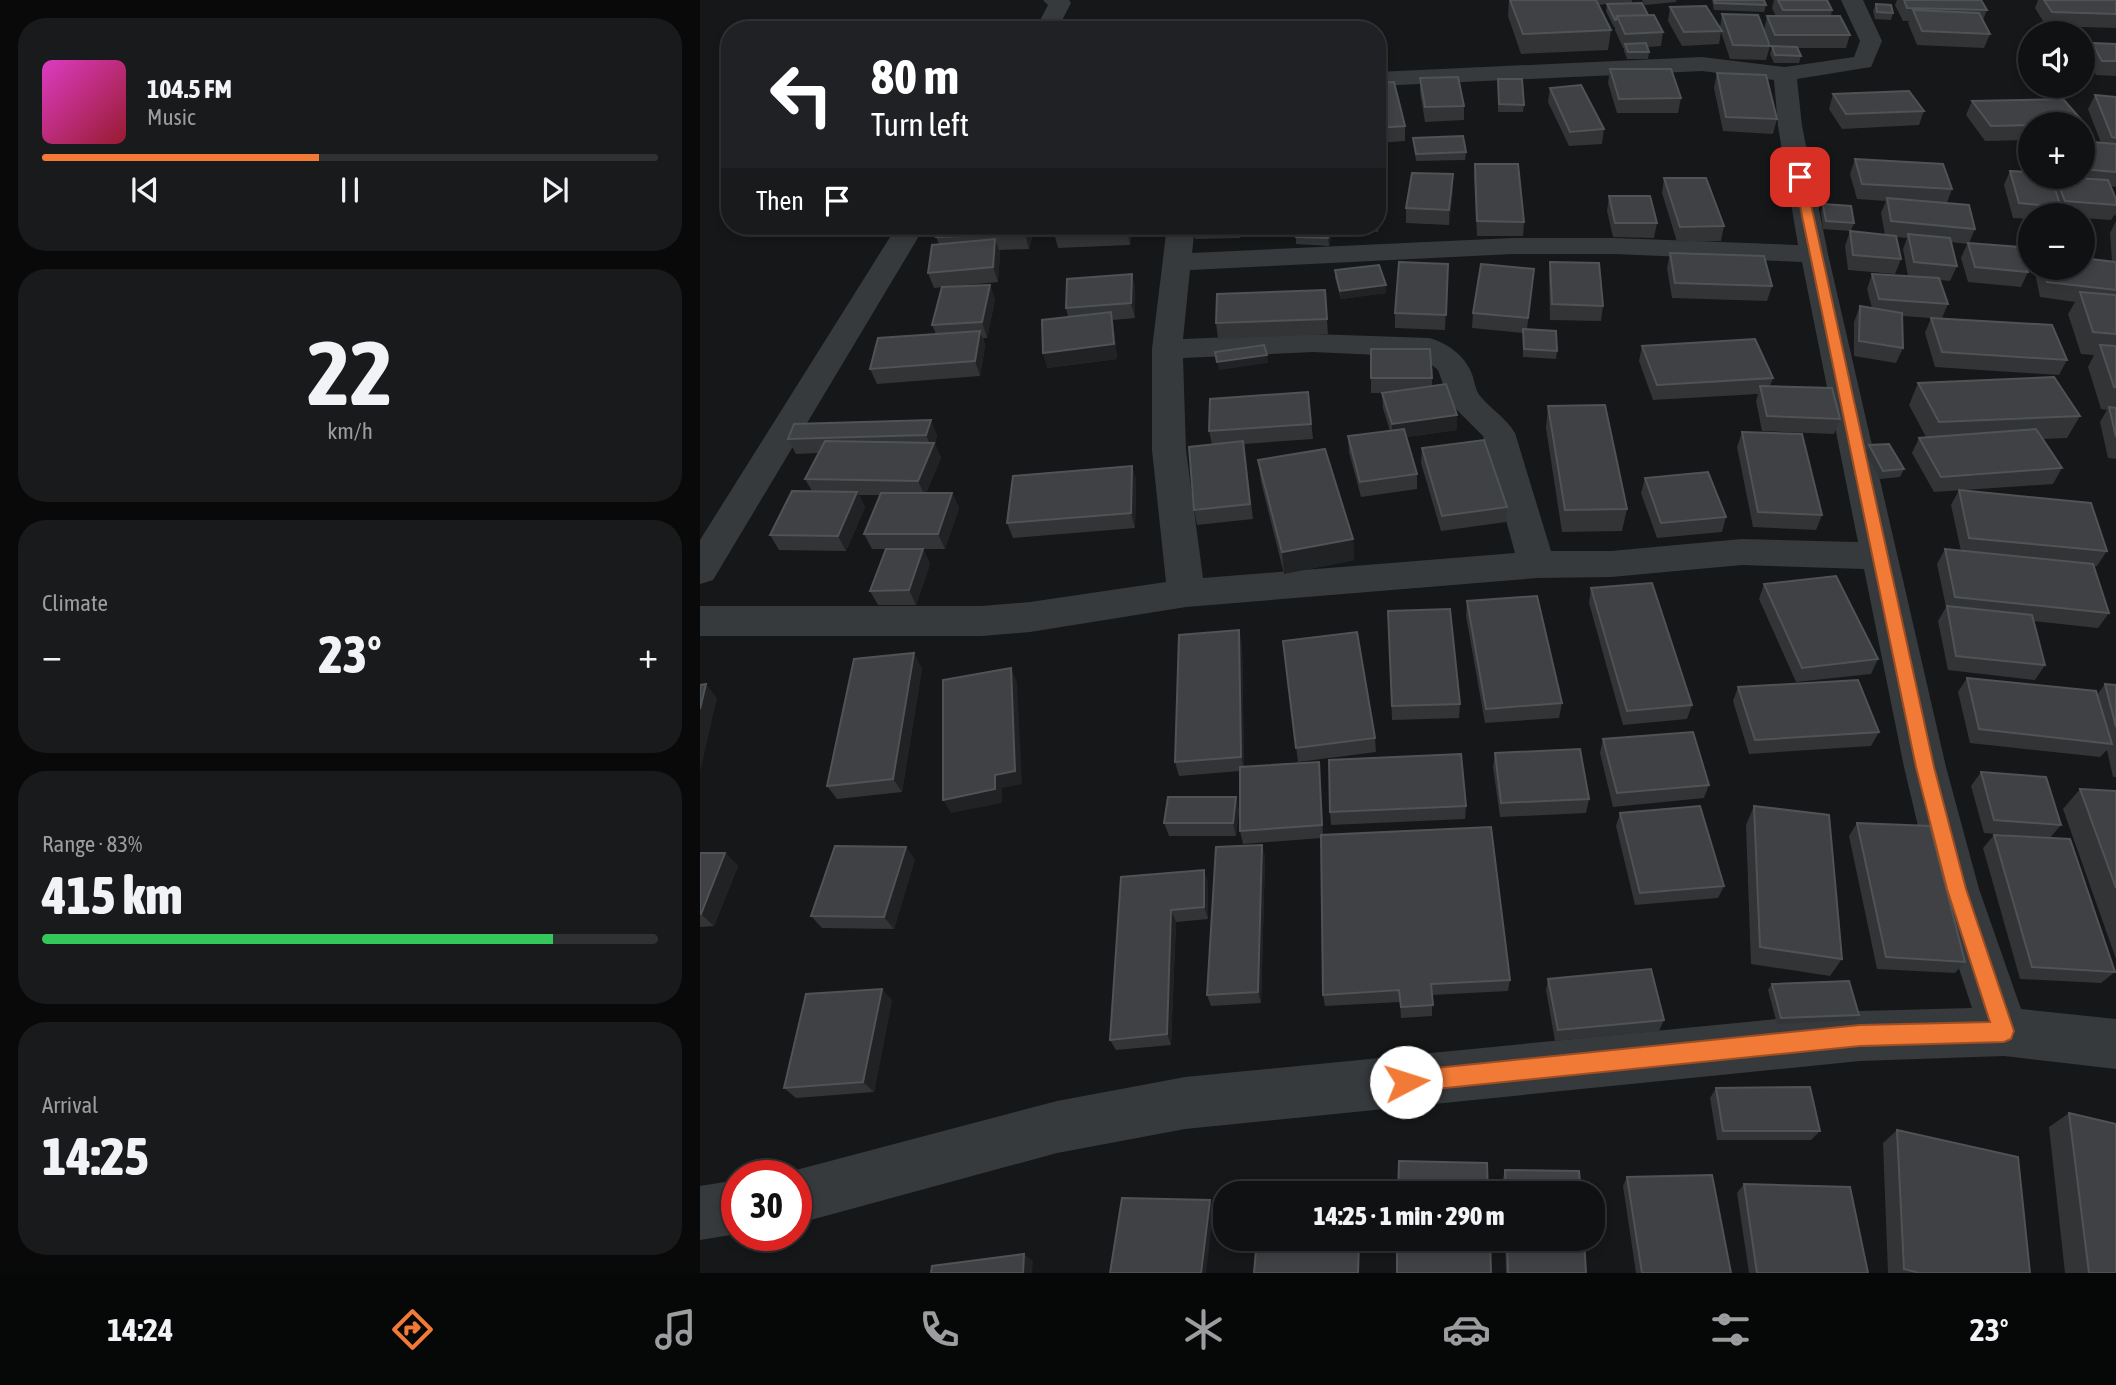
<!DOCTYPE html>
<html lang="en">
<head>
<meta charset="utf-8">
<style>
  body { margin:0; font-family:"Asap Condensed",sans-serif; background:#191a1b; color:#f1f3f6; height:100vh; display:flex; flex-direction:column; font-size:26px; white-space:nowrap }
  * { box-sizing:border-box; margin:0 }
  p { font-size:23px; color:#9c9d9f }
  .icon { flex:none; width:38px; height:38px; fill:none; stroke:currentColor; stroke-width:2; stroke-linecap:round; stroke-linejoin:round }
  .map { position:relative; flex:1; overflow:hidden }
  .side { display:flex; flex-direction:column; gap:18px; padding:18px; background:#09090a; width:700px }
  .side>* { flex:none }
  .guide { position:absolute; left:21px; top:21px; width:665px; height:214px; border-radius:28px; box-shadow:0 4px 10px #0003,0 0 0 2px #303132; background:#202124; color:#fff; overflow:hidden }
  .buttons { position:absolute; left:1318px; top:21px; display:grid; gap:14px }
  .buttons a { display:grid; place-items:center; width:77px; height:77px; border-radius:50%; background:#101112; box-shadow:0 4px 10px #0003,0 0 0 2px #303132; font-size:35px }
  .speed { position:absolute; left:21px; top:1160px; display:flex; gap:14px; font-size:35px; font-weight:700; text-align:center }
  .speed>* { display:grid; place-content:center; width:91px; height:91px; border-radius:50%; background:#101112; box-shadow:0 4px 10px #0003,0 0 0 2px #303132; line-height:1 }
  .speed .limit { border:10px solid #d22; background:#fff; color:#111 }
  .pin { position:absolute; display:grid; place-items:center; width:60px; height:60px; color:#fff; margin:-30px; border-radius:14px; box-shadow:0 4px 10px #0006 }
  .me { position:absolute; width:77px; margin:-38px; rotate:85deg; stroke-linejoin:round; filter:drop-shadow(0 0 5px #0008) }
  .turn { display:flex; align-items:center; gap:24px; height:147px; padding:0 35px; font-size:32px }
  .turn .icon { width:91px; height:91px; stroke-width:2.5 }
  .turn b { display:block; font-size:49px; line-height:60px }
  .then { display:flex; align-items:center; height:66px; padding:0 35px; background:#0003; gap:14px; font-size:26px }
  .big { font-size:52px; font-weight:800; line-height:1.1 }
  .side .card { flex:1; display:flex; flex-direction:column; justify-content:center; gap:10px; min-width:0; padding:0 24px; border-radius:28px; background:#191a1b }
  .side .dial { align-items:center; gap:0 }
  .dial b { font-size:91px; line-height:1 }
  .song { display:flex; align-items:center; gap:21px }
  .cover { width:84px; height:84px; border-radius:10px; background:linear-gradient(135deg,hsl(310 70% 55%),hsl(350 70% 35%)) }
  .played { height:7px; border-radius:4px; background:linear-gradient(90deg,#f17a36 45%,#303132 45%) }
  .keys { display:flex; justify-content:space-around; direction:ltr }
  .heat { display:flex; justify-content:space-between; align-items:center; font-size:38px; direction:ltr }
  .charge { height:10px; border-radius:5px; background:linear-gradient(90deg,#34c759 83%,#303132 0) }
  .trip { position:absolute; left:513px; top:1181px; width:392px; height:70px; border-radius:28px; background:#101112; box-shadow:0 4px 10px #0003,0 0 0 2px #303132; font-weight:800; line-height:70px; text-align:center }
  .tab-bar { display:flex; height:112px; justify-content:space-around; align-items:center; background:#060707; color:#9c9d9f }
  .tab-bar .icon { width:49px; height:49px }
  .tab-bar .active { color:#f17a36 }
  .tab-bar b { font-size:32px; color:#f1f3f6 }
  main { display:flex; flex:1; min-height:0 }
  .map>svg:first-child { display:block }
  .lines { fill:none; stroke-linecap:round; stroke-linejoin:round }
  .minor { fill:#373a3d; fill-rule:evenodd }
  .wall { fill:#323436 }
  .shaded-wall { fill:#212224 }
  .building { fill:#3f4144; stroke:#4f5356; stroke-width:2 }
  .route { fill:#f17a36; stroke:#9d4f23; stroke-width:2 }
</style>
</head>
<body>
<main>
<section class="side">
<div class="card">
<div class="song"><i class="cover"></i><div><b>104.5 FM</b><p>Music</p></div></div>
<div class="played"></div>
<div class="keys"><svg class="icon" aria-label="previous" viewBox="0 0 24 24"><path d="M18 5L8 12l10 7zM5 5v14"/></svg><svg class="icon" aria-label="pause" viewBox="0 0 24 24"><path d="M8 5v14M16 5v14"/></svg><svg class="icon" aria-label="next" viewBox="0 0 24 24"><path d="M6 5l10 7-10 7zM19 5v14"/></svg></div>
</div>
<div class="card dial"><b>22</b><p>km/h</p></div>
<div class="card"><p>Climate</p>
<div class="heat"><a>−</a><b class="big">23°</b><a>+</a></div>
</div>
<div class="card"><p>Range · 83%</p><b class="big">415 km</b><div class="charge"></div></div>
<div class="card"><p>Arrival</p><b class="big">14:25</b></div>
</section>
<div class="map">
<svg width="1416" height="1273" viewBox="0 0 1416 1273">
  <rect width="100%" height="100%" fill="#161718"/>
  <g class="lines">
    <!-- minor -->
    <path class="minor" d="M343,0H369L371,3L357,30H335L348,5Z
      M1141,0H1163L1182,41L1171,67L1097,79L1102,126L1128,254L1246,767L1279,889L1321,1009L1416,1019V1069L1304,1056L1160,1061L485,1129L357,1153L96,1224V1176H82L96,1170L357,1101L485,1077L1160,1011L1272,1008L1233,889L1204,767L1164,569L1042,565L911,577L837,578L486,607L330,632L281,636H0V606H281L330,602L466,582L452,450V349L467,226H495L492,253L813,238H914L1098,245L1078,126L1074,80L1002,71L677,86V72L1002,57L1085,67L1154,57L1160,41ZM813,254H914L1102,262L1158,542L1042,539L911,551H851L815,433C806,418 792,410 781,397C776,392 775,384 773,377C767,357 748,343 729,338L613,334L483,339L490,270ZM613,352L722,357L738,370L747,395L756,409L783,436L815,553L503,578L486,450L483,358Z
      M197,226H225L13,580L0,584V540Z
      M37,1180V1234L0,1240V1186Z"/>
  </g>
  <!-- wall -->
  <path class="wall" d="M809,0H932V3L948,15L963,32L961,46L947,47L949,52L948,59H927L924,51V48H923L915,30V27H914L906,11L907,4L899,5L911,30L908,50L821,54L808,16Z
    M942,0H976V2L945,5Z
    M1012,0H1064L1066,5L1064,12L1014,10Z
    M1074,0H1127L1132,10L1131,16L1150,35L1146,48H1098L1101,56L1099,63H1074L1070,54L1072,47L1064,30L1070,46L1066,60L1030,59L1021,32L1019,44L982,46L968,21L970,7L1020,28L1022,14L1064,30L1067,16H1076L1072,8Z
    M1186,0H1281L1287,10L1283,20L1290,34L1284,48L1217,45L1208,23L1209,21H1203L1195,5L1197,0Z
    M1338,0H1416V28L1346,26L1335,8Z
    M1176,4L1193,13L1191,20L1175,19L1173,11Z
    M1392,43L1416,44V76L1396,75L1386,57Z
    M910,69L981,98L978,113H917L908,83Z
    M1017,73L1077,119L1073,134L1023,131L1014,88Z
    M720,78L764,106V120L725,122L720,92Z
    M798,79L824,105L823,112H798Z
    M677,83L705,126V141L677,143Z
    M850,88L904,129L902,144L869,146L848,102Z
    M1133,94L1224,111L1219,125L1142,129L1129,109Z
    M1395,95L1416,97V187L1410,186L1416,199V217L1415,214L1411,220L1382,218V215H1330V219L1313,218L1304,185L1310,171L1330,177H1382V141L1401,143L1388,109Z
    M1272,101L1385,124L1382,129V124H1330V167L1324,152L1330,140L1285,141L1266,115Z
    M713,138L766,152L765,160L716,161Z
    M1155,159L1252,189L1247,203L1275,229L1269,243L1328,272L1321,287L1268,282L1261,258L1267,244L1251,242L1257,266L1250,281L1240,280L1248,304L1242,318L1367,360L1359,375L1235,367L1225,333L1231,318L1202,316L1203,348L1196,363L1154,356V322L1160,306L1172,308L1167,289L1172,274L1208,276L1203,249L1207,238L1197,237L1201,259L1195,274L1148,270L1145,246L1150,231L1185,235L1181,213L1186,201L1157,199L1150,174Z
    M775,164L824,222L823,236H777L774,178Z
    M964,178L1024,226L1021,241L977,242L962,193Z
    M753,189L749,225L706,223V208Z
    M909,196L957,223L954,238L913,237L907,211Z
    M677,201L683,202L684,209L678,232L639,229V226H677Z
    M1123,204L1154,223L1151,231L1123,229L1121,212Z
    M1416,221V459L1408,458L1400,422L1407,410L1401,409L1388,367L1394,355L1381,354L1368,314L1375,302L1340,297L1334,268H1382L1412,261L1410,233Z
    M335,226L329,249L299,250L300,253L298,282L234,288L228,273L239,244L236,237Z
    M356,226H433L430,245L358,248L354,233Z
    M493,226H541L540,238L495,239Z
    M634,226L629,246L596,244V237Z
    M970,253L1072,286L1067,301L972,298L967,268Z
    M850,262L903,306L901,321L850,320L849,277Z
    M748,264L745,330L695,328V313Z
    M834,269L827,329L857,351L856,359L823,357V333L772,328L773,313Z
    M635,270L686,285V293L641,299L635,278Z
    M432,274L435,289V318L413,320L417,359L347,368L368,317L366,308Z
    M290,285L295,300L287,338H283L285,346L280,376L177,384L170,369L236,334L232,325Z
    M625,290L628,334L518,339L516,323Z
    M942,346L1073,378L1070,386L1140,419L1134,434L1062,431L1056,401L1058,394L953,400L939,361Z
    M671,378H732V386L757,415V430L707,437L717,474V489L661,497L649,452L648,436L690,431L683,408L682,393H684H671Z
    M1218,383L1380,416L1367,438L1342,439L1362,468L1353,484L1234,492L1212,453L1219,438L1226,437L1209,405Z
    M608,392L613,439L544,444L553,519L497,525L494,510L512,444L509,431Z
    M848,406L927,509L922,531L862,532L846,428Z
    M1042,432L1122,515L1116,530L1053,527L1037,447Z
    M237,435L235,444L241,458L226,493H252L259,508L245,549H223L230,564L216,605H178L170,591L222,549H172L164,534L181,495H159L165,507L146,551L79,550L70,535L112,491L105,479L118,453L96,454L88,439Z
    M1169,445L1204,469L1200,477L1180,479L1166,453Z
    M722,448L807,507L806,522L741,531L721,463Z
    M558,460L653,539L654,560L584,574L561,482Z
    M432,466L436,481L435,528L313,538L307,523Z
    M945,478L1026,517L1022,532L957,538L941,493Z
    M1259,490L1407,551L1397,566H1393L1409,613L1398,628L1333,621L1345,665L1335,680L1248,670L1238,621L1246,607L1237,564L1245,549L1261,551L1251,505Z
    M1064,584L1178,659L1171,674L1096,682L1059,599Z
    M891,588L992,705L987,719L923,725L889,603Z
    M767,601L862,703L859,718L785,723L766,616Z
    M688,611L760,704L759,718L692,720Z
    M583,641L675,738L676,752L598,762Z
    M542,645L544,767L620,775L623,835L810,980L808,991L732,995V1016L701,1018L700,1002L625,1006L623,995L621,838L543,844L540,831V771L479,776L475,762Z
    M222,668L202,792L137,799L127,786Z
    M1267,678L1397,695L1405,684L1416,685V777H1413L1407,750L1400,757L1270,743L1258,692Z
    M1038,687L1179,732L1171,746L1049,754L1033,701Z
    M903,739L1009,785L1004,798L913,807L900,753Z
    M795,753L889,799L886,813L800,817L793,767Z
    M1281,772L1361,825L1350,838L1415,972L1401,983L1320,979L1283,848L1294,835L1347,838L1284,833L1271,786Z
    M1380,789L1416,791V959L1363,809Z
    M536,797L539,811L536,836H469L464,823Z
    M766,806L765,819L631,825L630,812Z
    M1054,806L1142,959L1130,976L1051,964L1046,825Z
    M920,813L1024,886L1018,898L935,905L916,826Z
    M1157,823L1265,962L1255,973L1177,969L1149,836Z
    M562,845L565,858L561,1003L511,1006L507,995Z
    M0,853H25L38,866L14,926L0,927Z
    M215,859L194,929L122,928L111,916Z
    M421,877L508,882V919L476,922L471,1045L416,1050L410,1040Z
    M848,979L964,1020L959,1031L855,1041L846,990Z
    M1072,984L1159,1015L1155,1020L1077,1024L1068,990Z
    M192,1000L174,1092L96,1098L84,1088Z
    M1016,1088L1120,1131L1111,1140H1017L1010,1098Z
    M1369,1113L1416,1273H1365L1349,1127Z
    M1197,1130L1330,1273H1188L1183,1143Z
    M805,1170L881,1194H803V1178Z
    M927,1177L1031,1273H936L923,1186Z
    M1044,1184L1168,1273H1049L1037,1193Z
    M805,1239H884L886,1273H806Z"/>
  <!-- shaded-wall -->
  <path class="shaded-wall" d="M753,174V189L749,225V210Z
    M683,202L684,209L678,232L677,224Z
    M327,226H335L329,249L325,234Z
    M428,226H433L430,245L427,230Z
    M538,226H541L540,238Z
    M631,226H634L629,246L628,238Z
    M295,239L300,253L298,282L293,267Z
    M432,274L435,289V318L431,303Z
    M290,285L295,300L287,338L282,322Z
    M686,285V293L641,299L640,291Z
    M411,312L414,327L417,359L347,368L343,353Z
    M280,331L285,346L280,376L275,361Z
    M567,355L568,363L519,370L517,362Z
    M757,415V430L692,439V424Z
    M231,420L237,435L235,444L241,458L225,496L218,481L232,449L226,435Z
    M432,466L436,481L435,528L431,513Z
    M157,492L165,507L146,551L138,536Z
    M252,493L259,508L245,549L238,534Z
    M653,539L654,560L584,574L582,552Z
    M223,549L230,564L216,605L209,590Z
    M539,630L542,645L544,770L541,757Z
    M214,653L222,668L202,792L193,779Z
    M311,668L317,682L322,784L302,788V803L251,813L243,800L295,775Z
    M6,684L17,698L0,772V709Z
    M536,797L539,811L536,836L533,823Z
    M562,845L565,858L561,1003L558,992Z
    M206,847L215,859L194,929L184,917Z
    M25,853L38,866L14,926L1,914Z
    M504,870L508,882V919L504,907Z
    M471,910L476,922L471,1045L467,1034Z
    M182,989L192,1000L174,1092L163,1082Z
    M510,1200L514,1208L506,1273H501Z
    M659,1239H660L659,1273H658Z
    M324,1254L333,1261L332,1273H323Z"/>
  <!-- building -->
  <path class="building" d="M810,0H896L911,30L823,34Z
    M1014,0H1064L1066,5L1015,3Z
    M1078,0H1127L1132,10H1083Z
    M1204,0H1281L1287,10L1207,8Z
    M1344,0H1416V14L1352,12Z
    M942,3L948,15L917,16L916,20H915L907,4Z
    M1176,4L1191,5L1193,13L1177,12Z
    M1006,6L1022,31L984,32L970,7Z
    M1213,10L1279,13L1290,34L1222,31Z
    M1022,14L1058,15L1070,46L1033,45Z
    M954,15L963,32L925,34L917,16Z
    M1067,16H1140L1150,35H1075Z
    M946,43L949,52H928L925,44Z
    M1392,43L1416,44V61H1402Z
    M1072,46L1097,47L1101,56L1075,55Z
    M910,69H971L981,98L919,99Z
    M1017,73L1066,75L1077,119L1026,117Z
    M758,77L764,106L725,107L720,78Z
    M798,79H822L824,105L799,104Z
    M694,82L705,126L677,128V83Z
    M881,85L904,129L870,132L850,88Z
    M1209,91L1224,111L1146,114L1133,94Z
    M1395,95L1416,97V138L1412,137Z
    M1363,99L1385,124H1330V125L1291,126L1272,101Z
    M763,136L766,152L716,154L713,138Z
    M1382,141L1416,144V172L1382,169Z
    M1155,159L1243,164L1252,189L1162,184Z
    M775,164H818L824,222L777,221Z
    M1310,171L1330,172V177H1351L1361,207L1319,203Z
    M712,173L753,174L749,210L706,208Z
    M1355,177L1408,180L1416,199V205L1365,201Z
    M964,178H1006L1024,226L980,227Z
    M909,196H950L957,223H915Z
    M1187,198L1269,205L1275,229L1191,221Z
    M677,201L683,202L677,224Z
    M1123,204L1151,206L1154,223L1126,221Z
    M240,226H327L325,234L236,237Z
    M356,226H428L427,230L354,233Z
    M599,226H631L628,238L596,237Z
    M1150,231L1196,236L1201,259L1153,255Z
    M1208,234L1250,238L1257,266L1214,262Z
    M295,239L293,267L228,273L232,245Z
    M1268,243L1320,247L1328,272L1275,267Z
    M970,253L1064,256L1072,286L975,283Z
    M1382,258L1416,262V290L1347,282L1344,268H1382Z
    M699,262L748,264L746,315L695,313Z
    M850,262L899,263L903,306L852,304Z
    M781,264L834,269L828,318L773,313Z
    M679,265L686,285L640,291L635,270Z
    M432,274L431,303L366,308L367,279Z
    M1172,274L1239,278L1248,304L1179,299Z
    M290,285L282,322L232,325L242,287Z
    M625,290L627,319L516,323L517,294Z
    M1380,292L1416,295V334L1393,332Z
    M1160,306L1202,313L1203,348L1159,341Z
    M411,312L414,344L343,353L342,320Z
    M1231,318L1352,325L1367,360L1242,352Z
    M823,329L856,331L857,351L824,349Z
    M280,331L275,361L170,369L178,338Z
    M1055,339L1073,378L957,385L942,346Z
    M564,345L567,355L517,362L515,352Z
    M1400,345L1416,346V387H1414Z
    M671,349H730L732,378H671Z
    M1354,377L1380,416L1239,422L1218,383Z
    M746,384L757,415L692,424L682,393Z
    M1060,386L1132,388L1140,419L1067,416Z
    M608,392L611,424L509,431L510,399Z
    M905,405L927,509L865,510L848,406Z
    M1409,407L1416,408V437Z
    M231,420L226,435L88,439L94,424Z
    M704,429L717,474L660,482L648,436Z
    M1336,429L1362,468L1241,477L1219,438Z
    M1042,432L1102,434L1122,515L1058,512Z
    M784,440L807,507L742,516L722,448Z
    M125,441L234,443L218,481L105,479Z
    M543,441L550,504L494,510L489,447Z
    M1189,444L1204,469L1183,471L1169,445Z
    M625,449L653,539L582,552L558,460Z
    M432,466L431,513L307,523L313,476Z
    M1008,472L1026,517L961,523L945,478Z
    M1259,490L1391,503L1407,551L1269,538Z
    M92,491L157,492L138,536L70,535Z
    M181,493H252L238,534H164Z
    M186,549H223L209,590L170,591Z
    M1245,549L1393,564L1409,613L1255,597Z
    M1136,576L1178,659L1102,668L1064,584Z
    M952,583L992,705L927,711L891,588Z
    M837,596L862,703L786,709L767,601Z
    M1247,606L1332,615L1345,665L1256,656Z
    M750,609L760,704L692,706L688,611Z
    M539,630L541,757L475,762L479,635Z
    M657,632L675,738L596,748L583,641Z
    M214,653L193,779L127,786L154,659Z
    M311,668L315,771L295,775V789L243,800V680Z
    M1267,678L1396,691L1412,744L1279,729Z
    M1158,680L1179,732L1055,740L1038,687Z
    M6,684L0,709V685Z
    M1405,684L1416,685V727Z
    M993,732L1009,785L917,793L903,739Z
    M880,749L889,799L801,803L795,753Z
    M761,754L766,806L630,812L629,760Z
    M619,762L622,825L540,831V767Z
    M1281,772L1346,777L1361,825L1294,820Z
    M1380,789L1416,791V888Z
    M468,797H536L533,823H464Z
    M1000,806L1024,886L940,893L920,813Z
    M1054,806L1129,815L1142,959L1060,947Z
    M1157,823L1230,826L1265,962L1186,957Z
    M791,827L810,980L731,984L733,1005L701,1007L699,990L623,995L621,835Z
    M1294,835L1370,839L1415,972L1332,967Z
    M562,845L558,992L507,995L516,847Z
    M135,846L206,847L184,917L111,916Z
    M0,853H25L1,914H0Z
    M504,870V907L471,910L467,1034L410,1040L421,877Z
    M951,969L964,1020L858,1030L848,979Z
    M1149,981L1159,1015L1081,1018L1072,984Z
    M182,989L163,1082L84,1088L106,994Z
    M1110,1087L1120,1131H1023L1016,1088Z
    M1369,1113L1416,1124V1273H1389Z
    M1197,1130L1318,1157L1330,1273H1219L1204,1269Z
    M699,1161L787,1163L788,1194H698Z
    M805,1170L879,1171L881,1194H806Z
    M1012,1175L1031,1273H942L927,1177Z
    M1044,1184L1150,1187L1168,1273H1057Z
    M422,1198L510,1200L501,1273H410Z
    M557,1239H659L658,1273H554Z
    M697,1239H790L791,1273H697Z
    M807,1239H884L886,1273H808Z
    M324,1254L323,1273H231L232,1266Z"/>
  <!-- route -->
  <path class="route" d="M1100,174L1105,177L1234,767L1266,889L1314,1031L1311,1039L1304,1042L1160,1046L706,1092L699,1089L696,1082L699,1074L706,1071L1160,1025L1290,1022L1247,889L1216,767L1094,177Z"/>
</svg>
<div class="buttons">
<a><svg class="icon" aria-label="sound" viewBox="0 0 24 24"><path d="M4 9h4l5-4v14l-5-4H4zM17 9q2 3 0 6"/></svg></a>
<a>+</a>
<a>−</a>
</div>
<div class="speed"><div class="limit">30</div></div>
<div class="pin" style="left:1100px;top:177px;background:#d93025"><svg class="icon" aria-label="arrive" viewBox="0 0 24 24"><path d="M6 21V4h12l-3 4 3 4H6"/></svg></div>
<svg class="me" style="left:706px;top:1082px" viewBox="-20 -20 40 40"><circle r="19" fill="#fff"/><path d="M0-13L10 11 0 6-10 11z" fill="#f17a36"/></svg>
<div class="trip">14:25 · 1 min · 290 m</div>
<div class="guide">
<div class="turn"><svg class="icon" aria-label="left" viewBox="0 0 24 24"><path d="M17 20v-9H6M10 6l-5 5 5 5"/></svg><div><b>80 m</b>Turn left</div></div>
<div class="then">Then<svg class="icon" aria-label="arrive" viewBox="0 0 24 24"><path d="M6 21V4h12l-3 4 3 4H6"/></svg></div>
</div>
</div>
</main>
<nav class="tab-bar">
<b>14:24</b>
<svg class="icon active" aria-label="directions" viewBox="0 0 24 24"><path d="M12 3l9 9-9 9-9-9zM9 14v-3h6M13 9l2 2-2 2"/></svg>
<svg class="icon" aria-label="music" viewBox="0 0 24 24"><path d="M9 18V5l10-2v13"/><circle cx="6" cy="18" r="3"/><circle cx="16" cy="16" r="3"/></svg>
<svg class="icon" aria-label="phone" viewBox="0 0 24 24"><path d="M5 4h4l2 5-3 2q2 4 5 5l2-3 5 2v4C11 20 4 13 5 4z"/></svg>
<svg class="icon" aria-label="climate" viewBox="0 0 24 24"><path d="M12 3v18M4 7l16 10M4 17L20 7"/></svg>
<svg class="icon" aria-label="car" viewBox="0 0 24 24"><path d="M5 17H2v-5l4-1 3-4h7l3 4 3 1v5h-3M9 17h6M6 11h13"/><circle cx="7" cy="17" r="2"/><circle cx="17" cy="17" r="2"/></svg>
<svg class="icon" aria-label="filters" viewBox="0 0 24 24"><path d="M4 7h16M4 17h16"/><circle cx="9" cy="7" r="2"/><circle cx="15" cy="17" r="2"/></svg>
<b>23°</b>
</nav>
</body>
</html>
